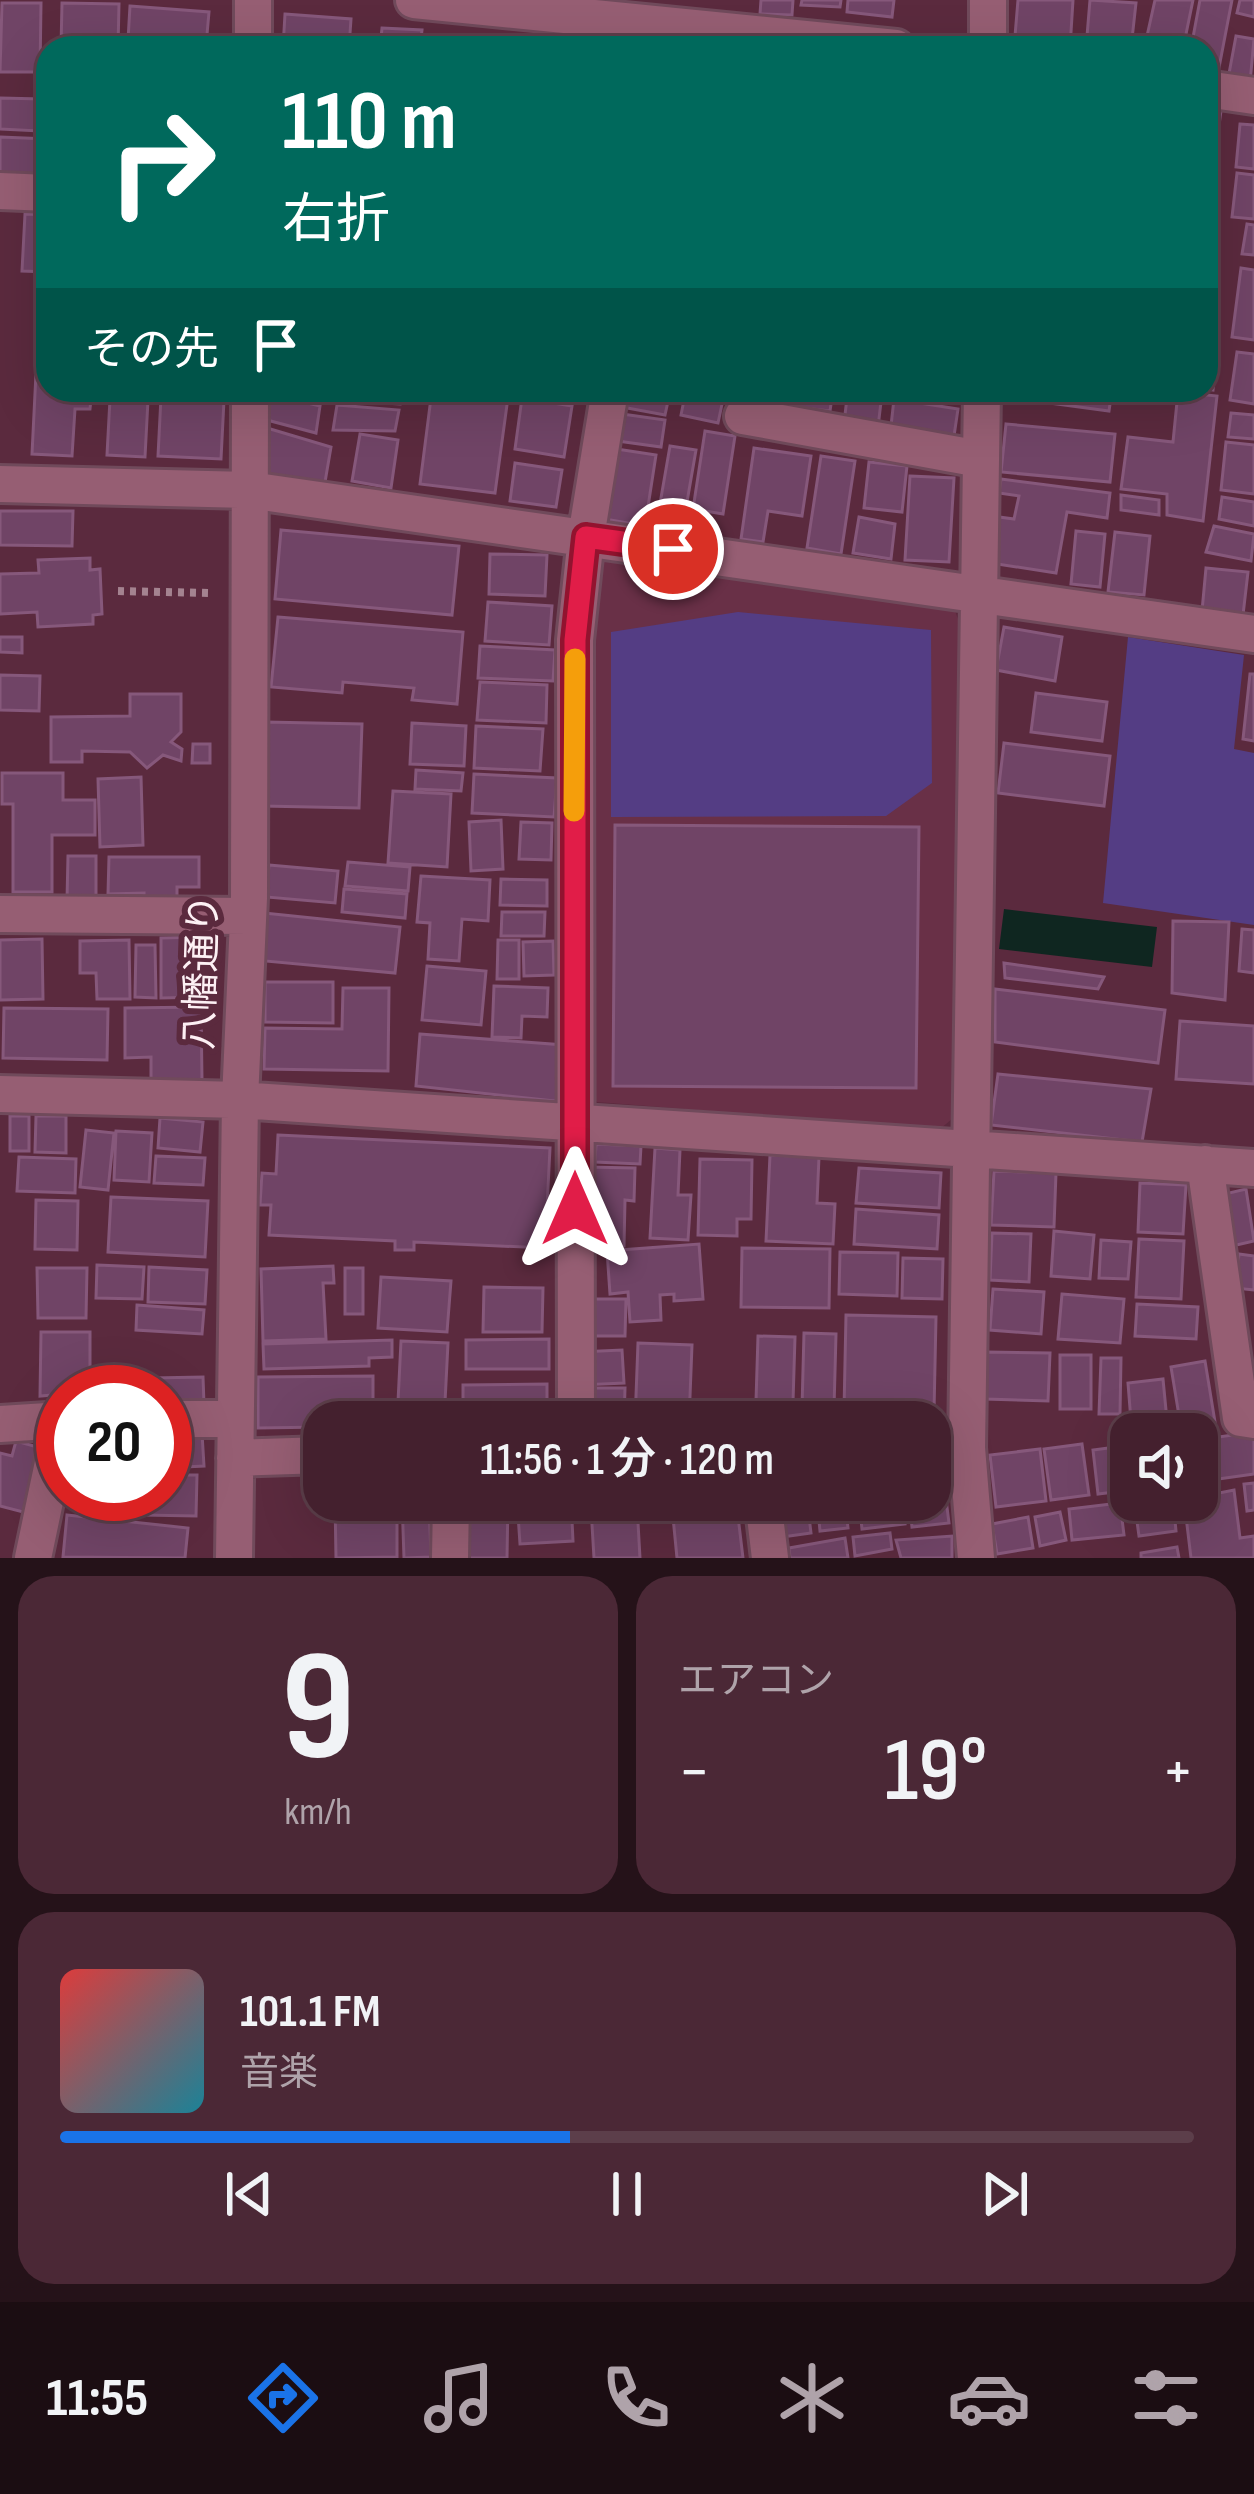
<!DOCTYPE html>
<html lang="ja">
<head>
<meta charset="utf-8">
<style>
  body { margin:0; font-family:"Sofia Sans Condensed","Noto Sans JP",sans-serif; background:#4b2836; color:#f1f3f6; height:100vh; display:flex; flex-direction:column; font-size:45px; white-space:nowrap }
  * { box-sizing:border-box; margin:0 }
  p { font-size:39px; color:#afa3aa }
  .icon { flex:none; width:66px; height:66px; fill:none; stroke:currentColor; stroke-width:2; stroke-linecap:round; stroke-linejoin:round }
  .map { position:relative; height:1558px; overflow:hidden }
  .side { display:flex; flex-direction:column; gap:18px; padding:18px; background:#251219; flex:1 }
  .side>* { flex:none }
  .top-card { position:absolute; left:36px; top:36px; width:1182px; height:366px; border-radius:36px; box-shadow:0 12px 48px #0002,0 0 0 3px #5c3e4a; background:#00695c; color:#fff; overflow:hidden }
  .buttons { position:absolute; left:1110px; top:1413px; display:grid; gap:24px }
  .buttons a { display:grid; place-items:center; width:108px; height:108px; border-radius:24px; background:#44202e; box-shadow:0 12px 48px #0002,0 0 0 3px #5c3e4a; font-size:60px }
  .speed { position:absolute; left:36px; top:1365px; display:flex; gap:24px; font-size:60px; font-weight:700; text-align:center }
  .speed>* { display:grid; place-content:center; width:156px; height:156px; border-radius:50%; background:#44202e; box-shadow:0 12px 48px #0002,0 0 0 3px #5c3e4a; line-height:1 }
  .speed .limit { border:18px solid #d22; background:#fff; color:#111 }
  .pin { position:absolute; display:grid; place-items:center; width:102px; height:102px; color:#fff; margin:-51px; border:6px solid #fff; border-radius:50%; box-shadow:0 3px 12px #0007 }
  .me { position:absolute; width:132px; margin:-66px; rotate:0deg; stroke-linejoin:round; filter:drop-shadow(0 0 9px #0008) }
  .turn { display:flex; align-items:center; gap:42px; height:252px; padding:0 48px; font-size:54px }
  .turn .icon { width:156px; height:156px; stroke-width:2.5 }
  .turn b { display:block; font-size:84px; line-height:102px }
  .then { display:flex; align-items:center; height:114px; padding:0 48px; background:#0003; gap:24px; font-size:45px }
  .big { font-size:90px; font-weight:600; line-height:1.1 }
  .side .tile { flex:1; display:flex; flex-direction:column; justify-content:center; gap:18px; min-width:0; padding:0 42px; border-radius:36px; background:#4b2836 }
  .side .dial { align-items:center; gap:0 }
  .dial b { font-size:156px; line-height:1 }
  .song { display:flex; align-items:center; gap:36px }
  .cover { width:144px; height:144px; border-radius:18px; background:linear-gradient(135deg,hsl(0 70% 55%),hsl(190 70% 35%)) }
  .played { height:12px; border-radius:6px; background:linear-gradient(90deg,#1a73e8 45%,#5c3e4a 45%) }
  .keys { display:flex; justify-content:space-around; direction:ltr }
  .heat { display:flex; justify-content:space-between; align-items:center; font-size:66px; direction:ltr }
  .side .tiles { flex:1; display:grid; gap:18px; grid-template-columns:1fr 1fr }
  .tile:last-child { grid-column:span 2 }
  .trip { position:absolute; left:303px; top:1401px; width:648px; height:120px; border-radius:36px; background:#44202e; box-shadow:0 12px 48px #0002,0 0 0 3px #5c3e4a; font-weight:600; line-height:120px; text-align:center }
  .tabs { display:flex; height:192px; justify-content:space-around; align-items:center; background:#1b0d12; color:#afa3aa }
  .tabs .icon { width:84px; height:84px }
  .tabs .current { color:#1a73e8 }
  .tabs b { font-size:54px; color:#f1f3f6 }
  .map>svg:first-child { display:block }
  .built { fill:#693047 }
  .green { fill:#543d84 }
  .water { fill:#0f2620 }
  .building { fill:#704466; stroke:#86587b; stroke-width:3 }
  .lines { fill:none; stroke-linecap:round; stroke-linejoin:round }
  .minor-casing { stroke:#704a5b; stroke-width:42 }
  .path { stroke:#a48390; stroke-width:8; stroke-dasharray:6 6; stroke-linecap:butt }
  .minor { stroke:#965e73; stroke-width:36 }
  .route-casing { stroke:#92132f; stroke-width:30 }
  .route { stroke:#e11d48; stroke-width:21 }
  .slow { stroke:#f59e0b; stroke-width:21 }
  .labels { text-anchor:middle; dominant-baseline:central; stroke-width:12; stroke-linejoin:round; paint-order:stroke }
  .street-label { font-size:39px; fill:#fdf0f4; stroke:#5b2a3e }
</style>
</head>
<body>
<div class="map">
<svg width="1254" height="1558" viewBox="0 0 1254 1558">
  <rect width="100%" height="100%" fill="#5b2a3e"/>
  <!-- built -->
  <path class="built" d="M605,549L953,606L962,629L958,1114L940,1129L597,1102L586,1090L592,565Z"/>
  <!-- green -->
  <path class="green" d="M738,612L931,630L932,783L886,816L611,817V632Z
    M1128,637L1244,655L1234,749L1254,753V925L1103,903Z"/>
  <!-- water -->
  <path class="water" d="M1004,909L1157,927L1152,967L999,949Z"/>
  <!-- building -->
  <path class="building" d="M761,0H793L792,15L760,14Z
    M802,0H841L840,7L801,5Z
    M848,0H894L892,17L847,12Z
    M1018,0H1073L1070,48H1014Z
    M1090,0L1136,3L1131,48H1086Z
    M1155,0H1193L1184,44L1147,36Z
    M1200,0H1232L1217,78L1206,76V48H1191Z
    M1240,0H1254V17L1237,13Z
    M2,3H41L40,72H0Z
    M62,3L119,4L118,48H61Z
    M130,6L209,12L206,46L128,40Z
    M285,14L351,19L349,48H283Z
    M382,28L422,30L420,48H380Z
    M1236,36L1254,39L1250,83L1228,79Z
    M532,38L560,40V48H531Z
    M0,98L41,99L39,131L0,129Z
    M1206,110L1221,111L1209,197L1206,196Z
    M1240,124L1254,125V169L1236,167Z
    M0,137L48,139L46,175L0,173Z
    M1237,173L1254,175V219L1232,217Z
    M25,214L48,215V272L22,271Z
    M1247,224L1254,225V255L1242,254Z
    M1241,268L1254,270V340L1232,337Z
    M1206,350L1217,351L1213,390L1206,389Z
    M1237,352L1254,354V404L1230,400Z
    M36,373L48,374V390H92L90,409H75L72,456L32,454Z
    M331,390H400V404L330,400Z
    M432,390H509L495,493L420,484Z
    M625,390L670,392L665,415L622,407Z
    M686,390H725L718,423L681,415Z
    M797,390H833L830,411L795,407Z
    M888,390H942L939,400Z
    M997,390H1112L1109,411L997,396Z
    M1178,392L1217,396L1203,521L1167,515V494L1121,489L1128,437L1173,442Z
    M267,393L320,406L316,433L267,420Z
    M161,397L224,400L221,459L158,456Z
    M522,398L572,406L564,457L515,449Z
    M847,398L881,402L878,427L844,423Z
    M110,399L148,400L145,457L107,455Z
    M894,399L958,409L954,436L891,426Z
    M337,405L399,410L395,431L333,430Z
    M615,413L665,420L661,447L610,440Z
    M1231,413L1254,415V439L1228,437Z
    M1006,424L1115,434L1110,482L1001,472Z
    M267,428L331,447L324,488L263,476Z
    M705,431L735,436L723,514L693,509Z
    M360,434L398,440L391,488L352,481Z
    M1226,442L1254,445V494L1221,490Z
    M670,446L696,450L683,525L657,521Z
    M610,448L656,455L645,526L599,518Z
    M754,448L811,456L802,516L768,511L763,542L741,539Z
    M821,456L855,461L841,554L807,548Z
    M869,462L907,466L902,512L864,508Z
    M515,463L562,470L556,507L510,501Z
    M910,476L954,478L949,562L905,560Z
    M1001,479L1110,493L1107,518L1067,512L1056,573L991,563L999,517L1014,519L1019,496L999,493Z
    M1121,495L1159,500V515L1121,510Z
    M1222,497L1254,502V526L1219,519Z
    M0,511H73L72,546L0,545Z
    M859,517L895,524L891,559L853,553Z
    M1214,526L1254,534L1251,561L1206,552Z
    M281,530L459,546L452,615L275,599Z
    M1076,531L1105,534L1100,587L1071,584Z
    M1115,532L1150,536L1144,595L1108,592Z
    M490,554L547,555L545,596L489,594Z
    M90,558V570L100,569L102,614L93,615V624L38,627L37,612L0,614V574L39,573L38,560Z
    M1206,568L1248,572L1243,615L1202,611Z
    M488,602L552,606L549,645L485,641Z
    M278,617L463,632L457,704L412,700L414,688L343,682L342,693L271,687Z
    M1004,627L1062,637L1055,681L996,670Z
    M0,637H22V653L0,652Z
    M480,646L555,650L553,681L478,678Z
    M1250,674H1254V741L1243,739Z
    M0,675L40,676L39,711L0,710Z
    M480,682L547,685L546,723L477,720Z
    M1036,693L1107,702L1102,741L1031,732Z
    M130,694H181V732L171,742L182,749L181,761L163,755L147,768L130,752L82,751V762H51V717L130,716Z
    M265,722L362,724L359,808L263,806Z
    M412,723L466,726L464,766L410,764Z
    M476,726L543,729L540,771L474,768Z
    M1004,743L1110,756L1104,806L998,793Z
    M193,744H210V763H192Z
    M416,770L463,773L461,791L415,789Z
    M2,773H63V800H95V835H52V892H13V804H2Z
    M474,774L557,778L554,817L472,813Z
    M141,777L143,845L100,847L98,779Z
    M393,791L451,794L447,867L388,863Z
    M501,820L503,869L471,871L469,822Z
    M521,822L552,823L551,860L519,859Z
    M615,825L919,827L916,1088L613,1086Z
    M68,856H96V900H67Z
    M109,857H199V887H177V906H144V893L108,894Z
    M348,862L410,867L408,891L345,886Z
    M269,865L338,871L335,903L266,897Z
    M421,876L490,880L488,921L462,919L459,961L428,959L430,923L417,922Z
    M501,879L547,880V906L500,905Z
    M344,889L407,894L405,918L342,912Z
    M502,912H545L544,936H501Z
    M264,913L400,927L395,973L265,961Z
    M1173,921L1229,922L1225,1000L1172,993Z
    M1242,929L1254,930V973L1239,971Z
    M204,937V997L161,998V938Z
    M42,939L43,999L0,1000V940Z
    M129,940L130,999H97L96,973H80V941Z
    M498,940H519V979H497Z
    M553,941L554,975L524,976L523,942Z
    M136,945H155L156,998L135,997Z
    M1004,963L1104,977L1098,989L1005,978Z
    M427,966L486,971L481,1025L422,1020Z
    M265,982H333V1023L265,1022Z
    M494,986L548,988L547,1017L522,1016L521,1038L492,1037Z
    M343,988H389L388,1071L264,1069L265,1028L342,1029Z
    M995,989L1165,1010L1158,1063L995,1042Z
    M201,1007L202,1080H151V1057L125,1058V1008Z
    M4,1008L108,1009L107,1060L3,1058Z
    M1180,1021L1254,1026V1084L1176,1079Z
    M420,1034L564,1045V1102L416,1086Z
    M998,1074L1151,1089L1142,1142L991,1125Z
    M10,1116H29V1151H10Z
    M36,1116H66V1153L35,1152Z
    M160,1118L203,1122L200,1152L158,1148Z
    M86,1130L114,1133L108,1190L80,1187Z
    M116,1131L152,1133L149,1182L114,1180Z
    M278,1135L550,1148L545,1248L414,1242V1250H395V1241L269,1235L271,1205H260L262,1173L276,1174Z
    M596,1144L641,1146L640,1164L595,1162Z
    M655,1148L680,1150L678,1195H691L688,1240L650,1238Z
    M770,1155L819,1157L817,1203L835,1204L833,1244L766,1241Z
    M156,1156L205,1158L203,1185L154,1183Z
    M19,1157L76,1159L75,1193L17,1191Z
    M700,1159L752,1160L751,1219H737V1236L698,1235Z
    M586,1167L635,1168L634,1201L625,1200L624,1246L584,1244Z
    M859,1168L941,1173L939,1208L856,1203Z
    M994,1171L1056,1173L1054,1227L991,1225Z
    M1140,1183L1186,1185L1183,1234L1138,1232Z
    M1246,1189L1254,1241L1228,1247L1216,1196Z
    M111,1197L208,1201L205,1257L108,1252Z
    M36,1200L78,1201L77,1250L35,1249Z
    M856,1209L939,1215L937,1249L854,1244Z
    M1054,1231L1094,1235L1090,1279L1051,1276Z
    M992,1233L1031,1234L1029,1282L990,1280Z
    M1139,1239L1184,1241L1181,1299L1136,1297Z
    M1101,1240L1131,1242L1128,1279L1099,1278Z
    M699,1244L703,1299L674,1301V1294L660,1295L661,1320L630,1322L628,1292L610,1294L607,1251Z
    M742,1248L830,1249L829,1308L741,1307Z
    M840,1252L898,1253L897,1296L839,1294Z
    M1239,1254L1254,1256V1290L1235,1288Z
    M903,1258L943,1259L942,1299L902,1298Z
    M97,1265L144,1267L142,1299L96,1298Z
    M333,1266L334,1283H323L326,1339L263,1341L261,1269Z
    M149,1267L207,1270L205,1304L148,1302Z
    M37,1268H87L86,1318H38Z
    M345,1268H363V1314H345Z
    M381,1277L451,1281L447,1332L378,1328Z
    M484,1287L543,1288L542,1332H483Z
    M993,1289L1044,1292L1041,1334L990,1330Z
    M1062,1294L1124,1299L1120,1343L1058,1339Z
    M579,1299H626L625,1336H585Z
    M1137,1304L1198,1307L1196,1339L1135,1336Z
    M137,1305L204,1310L202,1334L136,1330Z
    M846,1315L936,1317L934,1412L844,1410Z
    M41,1332H90V1392L40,1396Z
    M804,1333L836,1334L834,1409L802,1408Z
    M758,1336L795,1337L793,1402L756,1401Z
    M549,1339V1369H466V1340Z
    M392,1340V1357L369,1358V1366L264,1369L263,1344Z
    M401,1341L448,1343L444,1422H397Z
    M638,1343L692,1345L689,1422H635Z
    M622,1350L624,1383L581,1385L579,1352Z
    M986,1352L1050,1353L1048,1401L985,1399Z
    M1060,1355H1091V1409H1060Z
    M1101,1358H1121L1120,1414H1099Z
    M1205,1361L1216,1428L1182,1434L1171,1367Z
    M373,1376V1419H328L324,1427L258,1428V1377Z
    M203,1377L204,1404H165V1392H154L153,1378Z
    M1163,1379L1168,1431L1132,1434L1128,1383Z
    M547,1384V1422H463V1385Z
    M584,1388H625L624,1422H583Z
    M1254,1432V1474L1197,1482V1440Z
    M202,1433L204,1466L165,1468V1435Z
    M16,1441L41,1448L23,1512L0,1506V1453L12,1456Z
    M1082,1444L1089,1495L1051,1500L1044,1449Z
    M1131,1445V1490L1098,1494L1093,1450Z
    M1040,1449L1046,1501L996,1507L990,1455Z
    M942,1468L949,1523L912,1527L909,1500H930V1469Z
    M165,1475H197L196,1516L143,1515V1494H165Z
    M1254,1483V1510L1247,1511L1244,1484Z
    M1234,1490L1240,1538L1254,1536V1558H1191L1184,1500Z
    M78,1494H112V1505H78Z
    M335,1500H397V1557L336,1558Z
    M402,1500H429L431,1557L404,1558Z
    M466,1500H508L507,1558H465Z
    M517,1500H571L573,1541L520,1544Z
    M700,1500H728L729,1509L737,1508L743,1558H677L672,1507L700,1504Z
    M778,1500H807L811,1533L782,1537Z
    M817,1500H845L848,1528L820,1531Z
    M859,1500H902L905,1524L862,1529Z
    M1134,1500H1173L1176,1531L1139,1536Z
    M1120,1503L1124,1535L1072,1540L1069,1509Z
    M637,1505L640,1558H594L591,1508Z
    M1060,1512L1066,1540L1040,1546L1035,1517Z
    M67,1515L188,1528L185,1558L63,1557Z
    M1028,1517L1033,1548L997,1554L992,1524Z
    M890,1533L892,1549L855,1556L853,1537Z
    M952,1536V1558H901L896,1540Z
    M845,1538L848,1558H790L789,1548Z
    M1177,1547L1179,1558H1141V1553Z"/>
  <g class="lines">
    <!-- minor casing -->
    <g class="minor-casing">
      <path id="minor" d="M414,0L896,48
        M988,0V48
        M253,48V0
        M1206,89L1254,96
        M0,191L48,193
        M743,416L980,459
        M0,484L249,490L1254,634
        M0,914L248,916
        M0,1094L240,1100L1254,1168
        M1205,1164L1241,1418L1254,1420
        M165,1419H235
        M576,1422L575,640L586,537L610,390
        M0,1424L63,1420
        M930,1448H967
        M235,1458L324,1455
        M763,1500L770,1558
        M33,1558L62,1420
        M234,1558L240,1100L249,898L250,390
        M450,1558L451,1500
        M976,1558L967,1448L982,390"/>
    </g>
    <!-- path -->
    <path class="path" d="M118,591L213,593"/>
    <!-- minor -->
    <use href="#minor" class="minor"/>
  </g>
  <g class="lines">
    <!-- route casing -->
    <g class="route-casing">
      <path id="route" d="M575,1209V640L586,537L673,549"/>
    </g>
    <!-- route -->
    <use href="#route" class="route"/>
    <!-- slow -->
    <path class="slow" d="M574,811L575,659"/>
  </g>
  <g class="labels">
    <!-- street labels -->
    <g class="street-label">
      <text transform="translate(203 972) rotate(-88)">八幡通り</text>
    </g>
  </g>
</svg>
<div class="buttons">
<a><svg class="icon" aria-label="sound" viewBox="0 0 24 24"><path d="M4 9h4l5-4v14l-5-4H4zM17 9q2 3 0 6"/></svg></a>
</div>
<div class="speed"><div class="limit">20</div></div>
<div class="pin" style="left:673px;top:549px;background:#d93025"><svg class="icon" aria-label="arrive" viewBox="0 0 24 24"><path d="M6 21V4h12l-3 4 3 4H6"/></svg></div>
<svg class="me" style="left:575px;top:1209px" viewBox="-20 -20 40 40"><path d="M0-17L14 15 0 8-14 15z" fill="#e11d48" stroke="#fff" stroke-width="4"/></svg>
<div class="trip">11:56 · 1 分 · 120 m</div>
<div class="top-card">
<div class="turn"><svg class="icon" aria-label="right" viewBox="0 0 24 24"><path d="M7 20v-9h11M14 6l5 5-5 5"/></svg><div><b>110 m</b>右折</div></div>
<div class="then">その先<svg class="icon" aria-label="arrive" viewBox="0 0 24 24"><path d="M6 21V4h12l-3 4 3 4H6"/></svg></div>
</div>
</div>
<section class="side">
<div class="tiles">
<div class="tile dial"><b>9</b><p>km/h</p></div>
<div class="tile"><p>エアコン</p>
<div class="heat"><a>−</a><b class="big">19°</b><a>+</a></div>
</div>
<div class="tile">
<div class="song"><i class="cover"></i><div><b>101.1 FM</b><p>音楽</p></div></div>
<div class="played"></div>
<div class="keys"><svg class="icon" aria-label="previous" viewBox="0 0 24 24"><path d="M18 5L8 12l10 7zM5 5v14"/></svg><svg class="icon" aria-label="pause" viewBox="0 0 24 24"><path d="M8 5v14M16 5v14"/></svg><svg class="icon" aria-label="next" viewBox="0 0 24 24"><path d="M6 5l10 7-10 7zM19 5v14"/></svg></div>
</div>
</div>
</section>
<nav class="tabs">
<b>11:55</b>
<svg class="icon current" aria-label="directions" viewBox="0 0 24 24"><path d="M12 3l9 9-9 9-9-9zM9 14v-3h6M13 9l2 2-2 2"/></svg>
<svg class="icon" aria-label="music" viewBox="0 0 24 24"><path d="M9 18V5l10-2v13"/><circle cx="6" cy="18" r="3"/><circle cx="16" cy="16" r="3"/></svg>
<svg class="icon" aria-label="phone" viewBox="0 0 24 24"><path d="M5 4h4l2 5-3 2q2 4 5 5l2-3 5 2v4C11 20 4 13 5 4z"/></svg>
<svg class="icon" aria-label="climate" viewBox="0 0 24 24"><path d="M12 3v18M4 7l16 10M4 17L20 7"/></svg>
<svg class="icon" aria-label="car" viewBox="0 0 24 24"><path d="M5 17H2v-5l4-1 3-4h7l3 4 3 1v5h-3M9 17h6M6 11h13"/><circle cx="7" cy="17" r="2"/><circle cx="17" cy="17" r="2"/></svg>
<svg class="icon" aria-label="filters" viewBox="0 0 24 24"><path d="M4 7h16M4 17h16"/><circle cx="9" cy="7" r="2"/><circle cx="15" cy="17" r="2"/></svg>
</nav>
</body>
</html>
